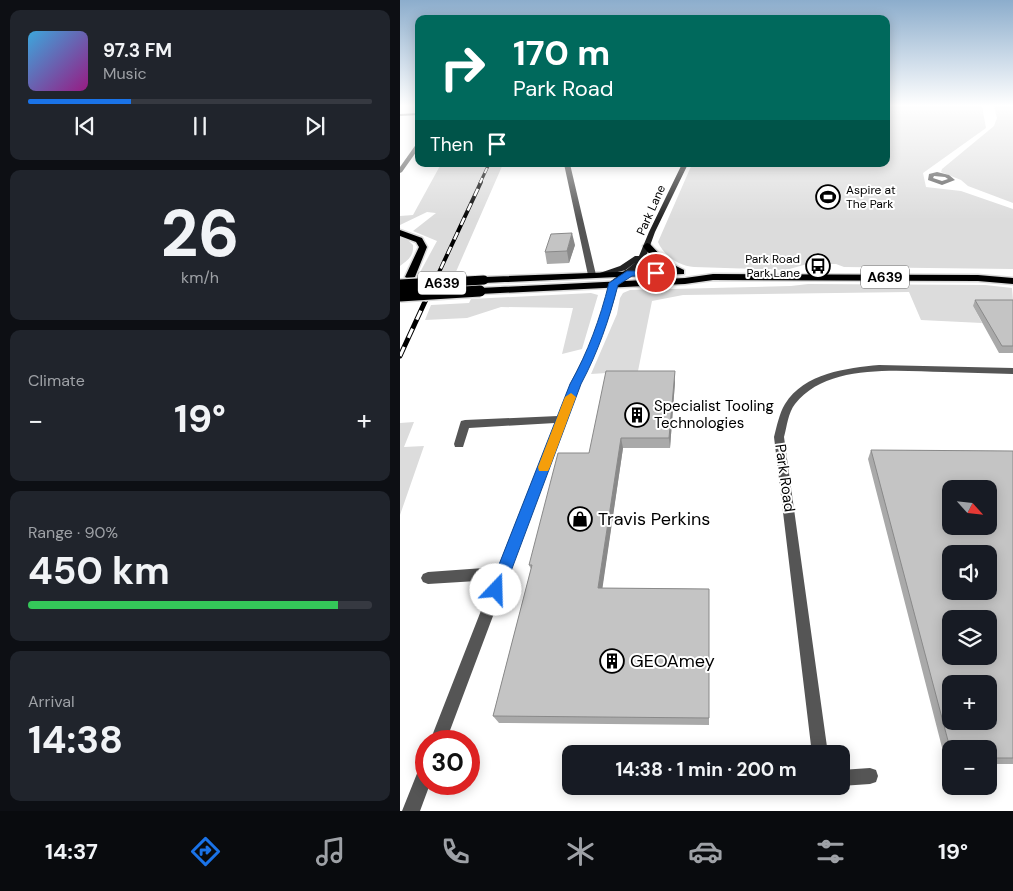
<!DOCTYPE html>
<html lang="en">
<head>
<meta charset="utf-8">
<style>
  body { margin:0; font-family:"DM Sans",sans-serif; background:#20242c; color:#f1f3f6; height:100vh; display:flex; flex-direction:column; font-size:19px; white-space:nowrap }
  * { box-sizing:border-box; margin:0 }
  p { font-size:16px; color:#9ea1a6 }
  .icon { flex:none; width:28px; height:28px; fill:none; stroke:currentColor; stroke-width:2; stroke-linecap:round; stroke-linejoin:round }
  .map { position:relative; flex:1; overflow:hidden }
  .panel { display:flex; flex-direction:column; gap:10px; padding:10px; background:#0d0f14; width:400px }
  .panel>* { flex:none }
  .top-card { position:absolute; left:15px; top:15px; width:475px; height:152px; border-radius:10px; box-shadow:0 2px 12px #0003; background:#00695c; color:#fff; overflow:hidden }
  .needle { width:32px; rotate:117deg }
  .fabs { position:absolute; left:542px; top:480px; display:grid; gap:10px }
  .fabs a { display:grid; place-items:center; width:55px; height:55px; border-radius:10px; background:#171b24; box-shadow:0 2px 12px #0003; font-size:25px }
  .speed { position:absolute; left:15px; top:730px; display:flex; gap:10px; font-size:25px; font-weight:700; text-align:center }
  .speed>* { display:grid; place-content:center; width:65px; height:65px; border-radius:50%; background:#171b24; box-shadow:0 2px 12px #0003; line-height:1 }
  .speed .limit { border:8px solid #d22; background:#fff; color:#111 }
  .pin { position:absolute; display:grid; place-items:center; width:42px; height:42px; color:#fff; margin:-21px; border:2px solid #fff; border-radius:50%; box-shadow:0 1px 5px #0007 }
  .me { position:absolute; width:55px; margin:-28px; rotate:21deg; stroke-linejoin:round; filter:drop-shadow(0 0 4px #0008) }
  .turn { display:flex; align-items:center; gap:18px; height:105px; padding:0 15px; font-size:22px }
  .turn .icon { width:65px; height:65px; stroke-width:2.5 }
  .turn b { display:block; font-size:35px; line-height:42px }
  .then { display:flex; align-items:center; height:48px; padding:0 15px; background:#0003; gap:10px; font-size:19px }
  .big { font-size:38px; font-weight:700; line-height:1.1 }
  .panel .widget { flex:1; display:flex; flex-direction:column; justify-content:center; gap:8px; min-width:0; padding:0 18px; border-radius:10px; background:#20242c }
  .panel .dial { align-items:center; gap:0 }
  .dial b { font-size:65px; line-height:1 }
  .song { display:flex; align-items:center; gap:15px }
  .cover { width:60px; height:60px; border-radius:8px; background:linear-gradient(135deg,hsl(200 70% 55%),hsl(310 70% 35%)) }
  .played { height:5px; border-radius:2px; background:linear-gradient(90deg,#1a73e8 30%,#363941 30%) }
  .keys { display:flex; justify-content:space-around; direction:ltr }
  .heat { display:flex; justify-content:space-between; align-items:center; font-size:28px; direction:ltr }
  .charge { height:8px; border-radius:4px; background:linear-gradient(90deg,#34c759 90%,#363941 0) }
  .trip { position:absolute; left:162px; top:745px; width:288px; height:50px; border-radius:10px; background:#171b24; box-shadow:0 2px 12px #0003; font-weight:700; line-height:50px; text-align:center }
  .tabs { display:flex; height:80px; justify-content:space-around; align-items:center; background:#090b0e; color:#9ea1a6 }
  .tabs .icon { width:35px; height:35px }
  .tabs .active { color:#1a73e8 }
  .tabs b { font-size:22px; color:#f1f3f6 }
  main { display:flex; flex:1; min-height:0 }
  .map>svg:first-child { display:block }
  .green { fill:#dcdcdc }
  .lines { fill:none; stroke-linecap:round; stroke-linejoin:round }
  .primary-casing { stroke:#dbdbdb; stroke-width:3 }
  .street { fill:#555; fill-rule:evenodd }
  .secondary { fill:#222; fill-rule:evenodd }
  .primary { fill:#000; fill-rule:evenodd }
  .rail-far2-casing { stroke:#000; stroke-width:3 }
  .rail-far1-casing { stroke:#000; stroke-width:4 }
  .rail-casing { stroke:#000; stroke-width:5 }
  .rail-far2 { stroke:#fff; stroke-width:2; stroke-dasharray:5.5; stroke-linecap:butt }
  .rail-far1 { stroke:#fff; stroke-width:2.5; stroke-dasharray:8; stroke-linecap:butt }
  .rail { stroke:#fff; stroke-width:3; stroke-dasharray:10; stroke-linecap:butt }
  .primary-bridge-far1-casing { stroke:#dbdbdb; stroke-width:11; stroke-linecap:butt }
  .primary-bridge-casing { stroke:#dbdbdb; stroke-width:14; stroke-linecap:butt }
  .primary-bridge-far1 { stroke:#000; stroke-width:9 }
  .primary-bridge { stroke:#000; stroke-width:11 }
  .wall { fill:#a9a9a9 }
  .shaded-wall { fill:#898989 }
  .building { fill:#c4c4c4; stroke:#898989; fill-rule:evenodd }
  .route { fill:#1a73e8; stroke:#114b97 }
  .slow { fill:#f59e0b }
  .labels { text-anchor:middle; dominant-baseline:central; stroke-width:4; stroke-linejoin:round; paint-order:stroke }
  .far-poi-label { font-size:12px; fill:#000; stroke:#fff; text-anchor:start }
  .far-street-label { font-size:12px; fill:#000; stroke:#fff }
  .shield { fill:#fff; stroke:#4c4c4c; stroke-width:1 }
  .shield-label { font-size:14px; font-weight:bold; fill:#000 }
  .poi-label { font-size:15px; fill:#000; stroke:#fff; text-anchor:start }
  .street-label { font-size:15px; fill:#000; stroke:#fff }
  .near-poi-label { font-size:18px; fill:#000; stroke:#fff; text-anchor:start }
</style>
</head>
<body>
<main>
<section class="panel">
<div class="widget">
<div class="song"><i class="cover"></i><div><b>97.3 FM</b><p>Music</p></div></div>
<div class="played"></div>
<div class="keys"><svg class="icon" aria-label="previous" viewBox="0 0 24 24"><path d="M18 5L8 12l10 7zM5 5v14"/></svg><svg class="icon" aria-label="pause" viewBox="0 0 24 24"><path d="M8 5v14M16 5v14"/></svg><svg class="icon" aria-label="next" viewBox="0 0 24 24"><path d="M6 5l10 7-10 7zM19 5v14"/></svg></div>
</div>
<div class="widget dial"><b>26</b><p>km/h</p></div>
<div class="widget"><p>Climate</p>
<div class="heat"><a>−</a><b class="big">19°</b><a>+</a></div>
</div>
<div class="widget"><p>Range · 90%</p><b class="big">450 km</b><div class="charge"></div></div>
<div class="widget"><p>Arrival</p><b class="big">14:38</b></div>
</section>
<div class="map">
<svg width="613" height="811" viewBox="0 0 613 811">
  <rect width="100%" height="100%" fill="#fff"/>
  <!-- green -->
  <path class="green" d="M486,106H582L586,128L523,173L526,187L561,191L613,209V269L444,267L436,264H407L386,270L294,267C279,266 264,256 258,242L292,164H486Z
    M594,106H613V203L568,186L561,180L541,172L542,169L594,126L597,118Z
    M41,164H103L55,274L18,276L37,241L13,231L36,213L27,212L0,225V216L13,215Z
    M0,237L8,240L13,245C14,256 8,260 0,266Z
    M408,284L585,285L612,288L613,300L573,306L582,323L521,320L509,292L283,295L252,301L238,371L191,374L217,314L220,298L223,293L230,290L391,286Z
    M191,293L198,295L182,349L162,354L173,308L101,307L67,318L25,320L31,305L69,303L71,299Z
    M14,422L4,447L24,446L0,515V423Z"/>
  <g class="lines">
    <!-- primary casing -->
    <g class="primary-casing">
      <path id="primary" d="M0,230L22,238L27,247L15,277L10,280L5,277L19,247L16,242L0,236Z
        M247,243L250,244L266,261L284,270V274L84,283L79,280L84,277L270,270L260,265L244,248L243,246Z
        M313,274L578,275L613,278V284L578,281L313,280L285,284L80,294L75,291L80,288L285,278Z"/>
    </g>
    <!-- street -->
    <path class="street" d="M19,113V115L0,116V114Z
      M17,143H19V148L2,172L0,173V167Z
      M164,164H170L196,275L195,277H192L188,275Z
      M537,172L549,175L555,180L542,185L528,180L529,174ZM534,176L545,177L548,179L542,181L533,178Z
      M211,281H217L218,283C209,331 184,372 167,417L168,419L166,422L46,741H30L93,580L28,584L23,582L21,578L23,574L28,572L98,567L155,423L69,428L63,447H55L54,444L60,424L61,421L65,420L158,416L170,384L195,335Z
      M479,365L613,368V374C590,373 567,373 544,372C498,371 427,363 395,404C388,413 387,426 384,437L428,754H412L374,437C377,426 379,414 385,404C404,373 447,368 479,365Z
      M26,764V784H30L20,811H2L20,766Z
      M470,768L476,770L478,776L476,782L470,784L441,786V770Z
      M324,786H353L351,792C343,795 334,796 326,793Z"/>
    <!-- secondary -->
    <path class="secondary" d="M282,164H288L255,232L243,265L217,285H211V281L236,262L226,270L201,276L197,274L220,266L235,256H239L249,232Z"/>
    <!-- primary -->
    <use href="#primary" class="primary"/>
    <!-- rail-far2 casing -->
    <g class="rail-far2-casing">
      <path id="rail-far2" d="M80,183L89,164"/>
    </g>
    <!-- rail-far1 casing -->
    <g class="rail-far1-casing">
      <path id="rail-far1" d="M34,283L81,182"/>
    </g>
    <!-- rail casing -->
    <g class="rail-casing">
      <path id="rail" d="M0,356L34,282"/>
    </g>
    <!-- rail-far2 -->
    <use href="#rail-far2" class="rail-far2"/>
    <!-- rail-far1 -->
    <use href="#rail-far1" class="rail-far1"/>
    <!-- rail -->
    <use href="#rail" class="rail"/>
    <!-- primary-bridge-far1 casing -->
    <g class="primary-bridge-far1-casing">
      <path id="primary-bridge-far1" d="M32,283L84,280"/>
    </g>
    <!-- primary-bridge casing -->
    <g class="primary-bridge-casing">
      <path id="primary-bridge" d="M0,285L53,282
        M0,296L80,291"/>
    </g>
    <!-- primary-bridge-far1 -->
    <use href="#primary-bridge-far1" class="primary-bridge-far1"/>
    <!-- primary-bridge -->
    <use href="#primary-bridge" class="primary-bridge"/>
  </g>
  <!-- wall -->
  <path class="wall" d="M175,245L169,263L147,264L145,252Z
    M575,300H613V353H599L573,306Z
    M275,382L270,448H223L202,588L309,589V725L99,723L93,716L131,569L129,565L189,453Z
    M471,450L613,451V764H589V749H551V763H546L468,459Z"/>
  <!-- shaded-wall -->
  <path class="shaded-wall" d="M172,233L175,245L169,263L167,251Z
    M275,371V382L270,448L269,438Z
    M221,438L223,448L201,598L198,588Z"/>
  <!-- building -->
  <path class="building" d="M172,233L167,251L145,252L151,234Z
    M575,300H613V346H602Z
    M206,371H275L269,438H221L198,588L309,589V718L93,716L132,565H129L158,453H189Z
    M471,450L613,451V758H589V749H551V752ZM551,489H589V526H551ZM551,554H589V591H551ZM551,619H589V656H551ZM551,684H589V721H551Z"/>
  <!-- sky -->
  <linearGradient id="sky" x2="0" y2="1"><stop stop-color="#8cadcc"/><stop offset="0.48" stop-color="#fff"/><stop offset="1" stop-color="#fff" stop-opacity="0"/></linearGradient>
  <rect width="613" height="220" fill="url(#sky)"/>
  <!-- route -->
  <path class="route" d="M227,271H256L260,273L256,276H232L218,285C209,320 198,352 181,384L104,590L102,595L96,597L91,595L89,590L170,384C188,352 200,319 209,283Z"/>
  <!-- slow -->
  <path class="slow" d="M171,393L176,397L150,467L148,471H139L138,467L165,397Z"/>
  <!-- icons -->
  <defs>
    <g id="stadium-ring" transform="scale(1.25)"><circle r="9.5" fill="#fff" stroke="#000" stroke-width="1.5"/><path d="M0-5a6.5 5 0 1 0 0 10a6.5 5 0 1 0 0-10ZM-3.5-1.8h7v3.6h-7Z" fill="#000"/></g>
    <g id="bus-ring" transform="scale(1.25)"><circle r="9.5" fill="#fff" stroke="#000" stroke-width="1.5"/><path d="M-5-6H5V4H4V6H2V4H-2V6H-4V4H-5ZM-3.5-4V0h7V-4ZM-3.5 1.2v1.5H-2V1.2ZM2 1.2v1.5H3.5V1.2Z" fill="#000"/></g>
    <g id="building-ring" transform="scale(1.25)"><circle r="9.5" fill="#fff" stroke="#000" stroke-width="1.5"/><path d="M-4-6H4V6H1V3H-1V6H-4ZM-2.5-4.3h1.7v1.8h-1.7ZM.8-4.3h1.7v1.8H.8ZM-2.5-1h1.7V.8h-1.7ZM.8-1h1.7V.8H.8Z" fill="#000"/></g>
    <g id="shop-ring" transform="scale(1.25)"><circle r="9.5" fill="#fff" stroke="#000" stroke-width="1.5"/><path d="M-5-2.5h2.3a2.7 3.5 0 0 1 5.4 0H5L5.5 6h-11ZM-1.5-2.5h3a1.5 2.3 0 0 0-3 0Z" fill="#000"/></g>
  </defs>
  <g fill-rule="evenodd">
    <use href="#stadium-ring" x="428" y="197"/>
    <use href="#bus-ring" x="418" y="266"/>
    <use href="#building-ring" x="237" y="415"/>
    <use href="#shop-ring" x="180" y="519"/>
    <use href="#building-ring" x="212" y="661"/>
  </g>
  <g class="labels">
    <!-- far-poi labels -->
    <g class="far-poi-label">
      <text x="446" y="190">Aspire at<tspan x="446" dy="14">The Park</tspan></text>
      <text x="400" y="259" text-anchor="end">Park Road<tspan x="400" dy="14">Park Lane</tspan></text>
    </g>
    <!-- far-street labels -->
    <g class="far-street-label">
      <text transform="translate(251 210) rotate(-66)">Park Lane</text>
    </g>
    <!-- shield labels -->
    <g class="shield">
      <rect x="461" y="265.5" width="48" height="23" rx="4"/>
      <rect x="18" y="271.5" width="48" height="23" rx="4"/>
    </g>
    <g class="shield-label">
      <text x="485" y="277">A639</text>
      <text x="42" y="283">A639</text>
    </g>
    <!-- poi labels -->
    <g class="poi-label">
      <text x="254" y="406">Specialist Tooling<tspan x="254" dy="17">Technologies</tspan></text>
    </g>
    <!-- street labels -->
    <g class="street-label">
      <text transform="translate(385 478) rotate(82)">Park Road</text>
    </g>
    <!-- near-poi labels -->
    <g class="near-poi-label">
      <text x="198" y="519">Travis Perkins</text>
      <text x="230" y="661">GEOAmey</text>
    </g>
  </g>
</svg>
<div class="fabs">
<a><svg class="needle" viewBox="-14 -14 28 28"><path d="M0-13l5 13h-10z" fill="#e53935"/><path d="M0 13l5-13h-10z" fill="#9ea1a6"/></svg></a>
<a><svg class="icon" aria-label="sound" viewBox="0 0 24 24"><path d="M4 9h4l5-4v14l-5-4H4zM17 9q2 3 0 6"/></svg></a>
<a><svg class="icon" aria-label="layers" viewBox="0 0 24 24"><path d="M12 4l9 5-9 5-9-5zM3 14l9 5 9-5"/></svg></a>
<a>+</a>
<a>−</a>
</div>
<div class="speed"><div class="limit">30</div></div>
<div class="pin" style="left:256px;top:273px;background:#d93025"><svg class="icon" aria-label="arrive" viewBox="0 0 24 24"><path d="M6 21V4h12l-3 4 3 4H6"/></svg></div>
<svg class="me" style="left:96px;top:590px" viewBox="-20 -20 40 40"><circle r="19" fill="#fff"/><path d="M0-13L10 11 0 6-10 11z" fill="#1a73e8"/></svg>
<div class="trip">14:38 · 1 min · 200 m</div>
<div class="top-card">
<div class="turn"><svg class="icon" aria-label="right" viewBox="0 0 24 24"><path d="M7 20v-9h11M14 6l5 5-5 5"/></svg><div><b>170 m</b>Park Road</div></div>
<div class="then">Then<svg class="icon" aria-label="arrive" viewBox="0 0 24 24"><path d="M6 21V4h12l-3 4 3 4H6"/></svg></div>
</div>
</div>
</main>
<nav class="tabs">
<b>14:37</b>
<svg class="icon active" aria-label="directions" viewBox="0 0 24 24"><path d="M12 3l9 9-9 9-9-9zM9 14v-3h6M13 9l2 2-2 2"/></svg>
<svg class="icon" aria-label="music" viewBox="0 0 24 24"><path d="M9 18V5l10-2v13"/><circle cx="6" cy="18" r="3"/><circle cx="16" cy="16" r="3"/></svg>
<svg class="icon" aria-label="phone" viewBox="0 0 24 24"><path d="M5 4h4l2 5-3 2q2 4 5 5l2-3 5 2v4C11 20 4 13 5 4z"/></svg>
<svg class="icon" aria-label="climate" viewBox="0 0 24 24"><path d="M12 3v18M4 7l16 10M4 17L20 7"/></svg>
<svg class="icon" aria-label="car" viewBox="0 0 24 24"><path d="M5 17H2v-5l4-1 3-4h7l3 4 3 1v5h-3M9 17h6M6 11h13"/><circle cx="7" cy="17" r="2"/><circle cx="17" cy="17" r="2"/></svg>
<svg class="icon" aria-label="filters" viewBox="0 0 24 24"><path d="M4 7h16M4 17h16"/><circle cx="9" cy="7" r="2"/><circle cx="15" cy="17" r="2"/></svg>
<b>19°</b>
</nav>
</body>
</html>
